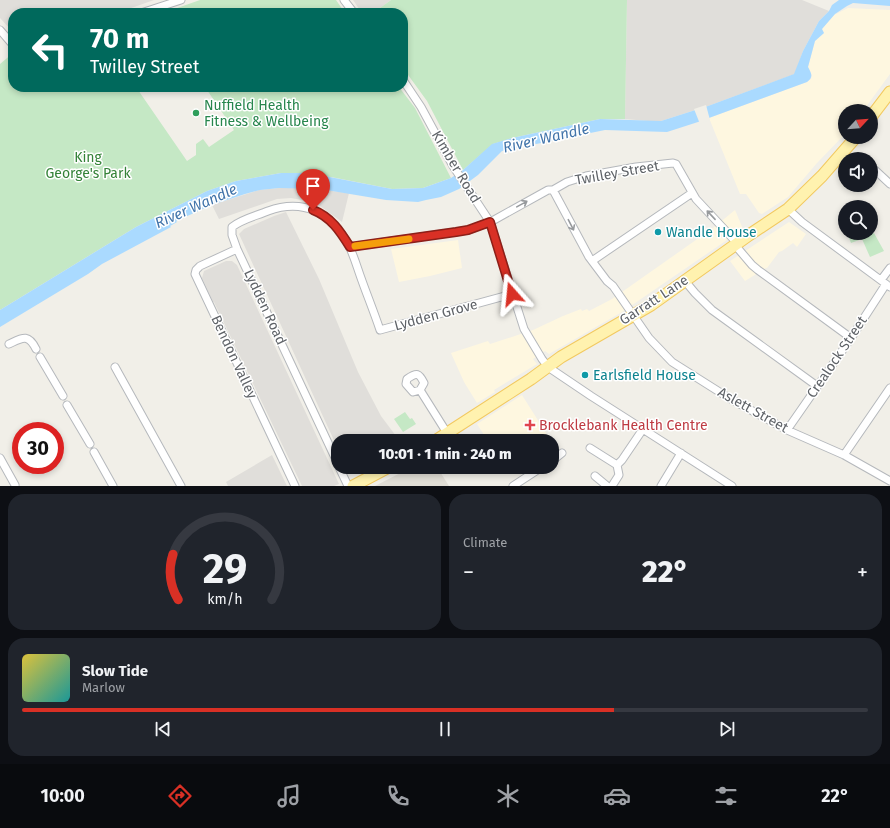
<!DOCTYPE html>
<html lang="en">
<head>
<meta charset="utf-8">
<style>
  body { margin:0; font-family:"Fira Sans",sans-serif; background:#20242c; color:#f1f3f6; height:100vh; display:flex; flex-direction:column; font-size:15px; white-space:nowrap }
  * { box-sizing:border-box; margin:0 }
  p { font-size:13px; color:#9ea1a6 }
  .icon { flex:none; width:22px; height:22px; fill:none; stroke:currentColor; stroke-width:2; stroke-linecap:round; stroke-linejoin:round }
  .map { position:relative; height:486px; overflow:hidden }
  .panel { display:flex; flex-direction:column; gap:8px; padding:8px; background:#0d0f14; flex:1 }
  .panel>* { flex:none }
  .top-card { position:absolute; left:8px; top:8px; width:400px; height:84px; border-radius:16px; box-shadow:0 2px 6px #0003; background:#00695c; color:#fff; overflow:hidden }
  .needle { width:26px; rotate:64deg }
  .fabs { position:absolute; left:838px; top:104px; display:grid; gap:8px }
  .fabs a { display:grid; place-items:center; width:40px; height:40px; border-radius:50%; background:#171b24; box-shadow:0 2px 6px #0003; font-size:20px }
  .speed { position:absolute; left:12px; top:422px; display:flex; gap:8px; font-size:20px; font-weight:700; text-align:center }
  .speed>* { display:grid; place-content:center; width:52px; height:52px; border-radius:50%; background:#171b24; box-shadow:0 2px 6px #0003; line-height:1 }
  .speed .limit { border:6px solid #d22; background:#fff; color:#111 }
  .pin { position:absolute; display:grid; place-items:center; width:34px; height:34px; color:#fff; margin:-41px -17px; border-radius:50% 50% 50% 0; rotate:-45deg; box-shadow:0 0 4px #0007 }
  .pin .icon { rotate:45deg }
  .me { position:absolute; width:44px; margin:-22px; rotate:342deg; stroke-linejoin:round; filter:drop-shadow(0 0 3px #0008) }
  .turn { display:flex; align-items:center; gap:14px; height:84px; padding:0 16px; font-size:18px }
  .turn .icon { width:52px; height:52px; stroke-width:2.5 }
  .turn b { display:block; font-size:28px; line-height:34px }
  .big { font-size:30px; font-weight:800; line-height:1.1 }
  .panel .tile { flex:1; display:flex; flex-direction:column; justify-content:center; gap:6px; min-width:0; padding:0 14px; border-radius:16px; background:#20242c }
  .panel .dial { align-items:center; gap:0 }
  .dial svg { height:104px; overflow:visible; fill:none; stroke:#363941; stroke-width:7; stroke-linecap:round; text-anchor:middle }
  .dial text { fill:#f1f3f6; stroke:none }
  .song { display:flex; align-items:center; gap:12px }
  .cover { width:48px; height:48px; border-radius:6px; background:linear-gradient(135deg,hsl(50 70% 55%),hsl(180 70% 35%)) }
  .played { height:4px; border-radius:2px; background:linear-gradient(90deg,#d93025 70%,#363941 70%) }
  .keys { display:flex; justify-content:space-around; direction:ltr }
  .heat { display:flex; justify-content:space-between; align-items:center; font-size:22px; direction:ltr }
  .panel .tiles { flex:1; display:grid; gap:8px; grid-template-columns:1fr 1fr }
  .tile:last-child { grid-column:span 2 }
  .trip { position:absolute; left:331px; top:434px; width:228px; height:40px; border-radius:16px; background:#171b24; box-shadow:0 2px 6px #0003; font-weight:800; line-height:40px; text-align:center }
  .dock { display:flex; height:64px; justify-content:space-around; align-items:center; background:#090b0e; color:#9ea1a6 }
  .dock .icon { width:28px; height:28px }
  .dock .active { color:#d93025 }
  .dock b { font-size:18px; color:#f1f3f6 }
  .map>svg:first-child { display:block }
  .commercial { fill:#fef7e0 }
  .industrial { fill:#e0deda }
  .education { fill:#e1ded6 }
  .green { fill:#c5e8c5 }
  .water { fill:#aadaff }
  .pier { fill:#f1efe8 }
  .lines { fill:none; stroke-linecap:round; stroke-linejoin:round }
  .street-casing { stroke:#b5b8bc; stroke-width:9 }
  .primary-casing { stroke:#f2c960; stroke-width:13 }
  .street { stroke:#fff; stroke-width:7 }
  .primary { stroke:#fff2af; stroke-width:11 }
  .oneway { stroke:#979a9d }
  .route-casing { stroke:#8d1f18; stroke-width:10 }
  .route { stroke:#d93025; stroke-width:7 }
  .slow { stroke:#f59e0b; stroke-width:7 }
  .leisure-dot { fill:#2e9e5b; stroke:#fff; stroke-width:1.5 }
  .culture-dot { fill:#0f9aa8; stroke:#fff; stroke-width:1.5 }
  .health-dot { fill:#e0444e; stroke:#fff; stroke-width:1.5 }
  .labels { text-anchor:middle; dominant-baseline:central; stroke-width:3; stroke-linejoin:round; paint-order:stroke }
  .leisure-label { font-size:14px; fill:#27864d; stroke:#fff; text-anchor:start }
  .park-label { font-size:14px; fill:#348238; stroke:#fff }
  .street-label { font-size:14px; fill:#5f6368; stroke:#fff }
  .culture-label { font-size:14px; fill:#0d838f; stroke:#fff; text-anchor:start }
  .health-label { font-size:14px; fill:#be3a42; stroke:#fff; text-anchor:start }
  .water-label { font-size:15px; font-style:italic; fill:#4174aa; stroke:#fff }
</style>
</head>
<body>
<div class="map">
<svg width="890" height="486" viewBox="0 0 890 486">
  <rect width="100%" height="100%" fill="#f1efe8"/>
  <!-- commercial -->
  <path class="commercial" d="M848,8L890,10V74L863,111H845V134L817,163L788,197L762,214L759,213L746,194H740L709,118L807,82L811,79L812,75L808,67L815,41L824,33L822,29L834,15Z
    M735,210L743,229L622,312L549,354L545,351L533,359L537,364L494,390L495,392L477,403L464,382L451,353L488,341L490,344L533,330L563,316L581,309L582,311L587,309L589,311L612,299L713,228Z
    M789,222L806,234L797,247L793,243L782,251L779,252L767,268H766L745,281L730,261Z
    M458,240L462,268L430,276L399,282L391,249Z
    M522,395L551,441H488L477,424Z"/>
  <!-- industrial -->
  <path class="industrial" d="M0,0H154L117,13H13V32L0,18Z
    M353,0H391L373,13H362Z
    M627,0H802L829,11L819,21L803,51L795,74L708,106L661,121H648L625,119Z
    M279,188H307L349,193L342,222L320,206L307,201L291,198L277,199L219,219L212,205L259,190Z
    M286,212L319,279L358,372L381,416L399,440L401,441H338V449L239,234L244,229L274,216Z
    M226,261H232L237,265L339,484L334,486H302L214,302H213L202,278L204,271Z
    M272,455L287,486H228L226,482Z"/>
  <!-- education -->
  <path class="education" d="M412,467H437L449,486H375Z"/>
  <!-- green -->
  <path class="green" d="M200,0H336L345,13H163Z
    M391,0H627L625,119H600L512,138L493,144L463,170L427,101L403,68V13H373Z
    M13,53V87H136L187,161L196,155V144L203,139L209,147L234,130L205,87H399L415,108L451,178L423,188L392,189L331,177L281,173L236,181L207,191L136,227L0,310V64Z
    M847,233H871V234L874,233L884,251L870,257L862,239L851,243Z
    M405,412L410,419L412,418L416,424L403,432L394,419Z"/>
  <!-- water -->
  <path class="water" d="M839,0H890V6L853,3L847,6L835,14L822,29L824,33L815,41L808,67C811,73 814,77 807,82L698,122L667,132L605,130L502,151L478,175L459,189L441,197L426,200L418,202L386,200L320,189L279,188L260,190L245,194L212,205L176,221L177,222L170,226L171,227L102,264L88,274L0,327V310L136,227L207,191L236,181L281,173H309L392,189L423,188L451,178L463,170L492,144L512,138L600,119L661,121L708,106L794,74L803,51L819,21L829,11L832,5Z"/>
  <!-- pier -->
  <path class="pier" d="M706,105L710,120L700,124L694,109Z"/>
  <g class="lines">
    <!-- street casing -->
    <g class="street-casing">
      <path id="street" d="M344,0L354,13
        M141,13L181,0
        M0,30L13,45
        M403,80L421,107L453,166L490,222L524,329L542,359L548,367L591,396L732,486
        M875,170L890,184
        M553,190L589,257L607,281L613,286L649,338L672,362L729,398L787,430L844,455L890,481
        M788,209L802,222L890,287
        M735,245L752,265L758,270L851,338
        M350,247L469,230L494,220L548,190H553L567,182L586,176L636,167L673,163L676,164L696,199L738,244
        M237,249L200,266L196,270L195,274L295,486
        M592,261L692,193
        M881,280L890,268
        M685,281L695,293L712,310L817,386
        M9,344C22,338 28,333 36,349
        M40,357L63,396
        M115,367L181,486
        M420,390L413,392L406,384L407,379C417,372 419,373 424,383L420,390L447,433
        M67,405L90,444
        M787,430L851,338L886,284
        M590,448L617,465
        M94,452L113,486
        M844,455L890,388
        M0,458L15,485
        M552,461L562,453
        M338,464L237,249L232,235V227C242,219 256,216 268,211C304,198 332,213 349,246C354,256 357,267 361,278C367,295 374,312 380,330L512,294
        M339,467L348,486
        M595,476L607,486
        M513,486L542,467
        M612,486L619,475L617,465L622,460L643,429
        M661,486L681,453"/>
    </g>
    <!-- primary casing -->
    <g class="primary-casing">
      <path id="primary" d="M871,117L890,92
        M435,441L531,379L561,357L651,305L749,235L788,209L822,176L856,137
        M353,486L389,467"/>
    </g>
    <!-- street -->
    <use href="#street" class="street"/>
    <!-- primary -->
    <use href="#primary" class="primary"/>
  </g>
  <!-- one-way arrows -->
  <defs><path id="oneway-shaft" d="M-6 0H5M1.5-3L5.5 0L1.5 3" fill="none" stroke-width="1.6" stroke-linecap="round" stroke-linejoin="round"/></defs>
  <g class="oneway">
    <use href="#oneway-shaft" transform="translate(522 204) rotate(-29)"/>
    <use href="#oneway-shaft" transform="translate(711 215) rotate(-133)"/>
    <use href="#oneway-shaft" transform="translate(571 225) rotate(63)"/>
  </g>
  <g class="lines">
    <!-- route casing -->
    <g class="route-casing">
      <path id="route" d="M313,210C331,217 340,231 350,247L456,232L468,230L490,222L512,294"/>
    </g>
    <!-- route -->
    <use href="#route" class="route"/>
    <!-- slow -->
    <path class="slow" d="M355,246L409,239"/>
  </g>
  <!-- markers -->
  <circle class="leisure-dot" cx="196" cy="113" r="4"/>
  <g class="culture-dot">
    <circle cx="658" cy="232" r="4"/>
    <circle cx="585" cy="375" r="4"/>
  </g>
  <path class="health-dot" d="M528 419h4v4h4v4h-4v4h-4v-4h-4v-4h4z"/>
  <g class="labels">
    <!-- leisure labels -->
    <g class="leisure-label">
      <text x="204" y="105">Nuffield Health<tspan x="204" dy="16">Fitness &amp; Wellbeing</tspan></text>
    </g>
    <!-- park labels -->
    <g class="park-label">
      <text x="88" y="157">King<tspan x="88" dy="16">George's Park</tspan></text>
    </g>
    <!-- street labels -->
    <g class="street-label">
      <text transform="translate(456 167) rotate(59)">Kimber Road</text>
      <text transform="translate(617 173) rotate(-10)">Twilley Street</text>
      <text transform="translate(654 300) rotate(-33)">Garratt Lane</text>
      <text transform="translate(265 307) rotate(65)">Lydden Road</text>
      <text transform="translate(436 315) rotate(-15)">Lydden Grove</text>
      <text transform="translate(234 357) rotate(65)">Bendon Valley</text>
      <text transform="translate(837 357) rotate(-56)">Crealock Street</text>
      <text transform="translate(753 410) rotate(29)">Aslett Street</text>
    </g>
    <!-- culture labels -->
    <g class="culture-label">
      <text x="666" y="232">Wandle House</text>
      <text x="593" y="375">Earlsfield House</text>
    </g>
    <!-- health labels -->
    <g class="health-label">
      <text x="539" y="425">Brocklebank Health Centre</text>
    </g>
    <!-- water labels -->
    <g class="water-label">
      <text transform="translate(546 138) rotate(-13)">River Wandle</text>
      <text transform="translate(196 206) rotate(-24)">River Wandle</text>
    </g>
  </g>
</svg>
<div class="fabs">
<a><svg class="needle" viewBox="-14 -14 28 28"><path d="M0-13l5 13h-10z" fill="#e53935"/><path d="M0 13l5-13h-10z" fill="#9ea1a6"/></svg></a>
<a><svg class="icon" aria-label="sound" viewBox="0 0 24 24"><path d="M4 9h4l5-4v14l-5-4H4zM17 9q2 3 0 6"/></svg></a>
<a><svg class="icon" aria-label="search" viewBox="0 0 24 24"><circle cx="10" cy="10" r="6"/><path d="M15 15l6 6"/></svg></a>
</div>
<div class="speed"><div class="limit">30</div></div>
<div class="pin" style="left:313px;top:210px;background:#d93025"><svg class="icon" aria-label="arrive" viewBox="0 0 24 24"><path d="M6 21V4h12l-3 4 3 4H6"/></svg></div>
<svg class="me" style="left:512px;top:294px" viewBox="-20 -20 40 40"><path d="M0-17L14 15 0 8-14 15z" fill="#d93025" stroke="#fff" stroke-width="4"/></svg>
<div class="trip">10:01 · 1 min · 240 m</div>
<div class="top-card">
<div class="turn"><svg class="icon" aria-label="left" viewBox="0 0 24 24"><path d="M17 20v-9H6M10 6l-5 5 5 5"/></svg><div><b>70 m</b>Twilley Street</div></div>
</div>
</div>
<section class="panel">
<div class="tiles">
<div class="tile dial"><svg viewBox="0 0 100 80">
<path d="M14 69A42 42 0 1 1 86 69"/>
<path d="M14 69A42 42 0 0 1 10 34" stroke="#d93025"/>
<text x="50" y="56" font-size="32" font-weight="700">29</text>
<text x="50" y="72" font-size="11">km/h</text>
</svg></div>
<div class="tile"><p>Climate</p>
<div class="heat"><a>−</a><b class="big">22°</b><a>+</a></div>
</div>
<div class="tile">
<div class="song"><i class="cover"></i><div><b>Slow Tide</b><p>Marlow</p></div></div>
<div class="played"></div>
<div class="keys"><svg class="icon" aria-label="previous" viewBox="0 0 24 24"><path d="M18 5L8 12l10 7zM5 5v14"/></svg><svg class="icon" aria-label="pause" viewBox="0 0 24 24"><path d="M8 5v14M16 5v14"/></svg><svg class="icon" aria-label="next" viewBox="0 0 24 24"><path d="M6 5l10 7-10 7zM19 5v14"/></svg></div>
</div>
</div>
</section>
<nav class="dock">
<b>10:00</b>
<svg class="icon active" aria-label="directions" viewBox="0 0 24 24"><path d="M12 3l9 9-9 9-9-9zM9 14v-3h6M13 9l2 2-2 2"/></svg>
<svg class="icon" aria-label="music" viewBox="0 0 24 24"><path d="M9 18V5l10-2v13"/><circle cx="6" cy="18" r="3"/><circle cx="16" cy="16" r="3"/></svg>
<svg class="icon" aria-label="phone" viewBox="0 0 24 24"><path d="M5 4h4l2 5-3 2q2 4 5 5l2-3 5 2v4C11 20 4 13 5 4z"/></svg>
<svg class="icon" aria-label="climate" viewBox="0 0 24 24"><path d="M12 3v18M4 7l16 10M4 17L20 7"/></svg>
<svg class="icon" aria-label="car" viewBox="0 0 24 24"><path d="M5 17H2v-5l4-1 3-4h7l3 4 3 1v5h-3M9 17h6M6 11h13"/><circle cx="7" cy="17" r="2"/><circle cx="17" cy="17" r="2"/></svg>
<svg class="icon" aria-label="filters" viewBox="0 0 24 24"><path d="M4 7h16M4 17h16"/><circle cx="9" cy="7" r="2"/><circle cx="15" cy="17" r="2"/></svg>
<b>22°</b>
</nav>
</body>
</html>
